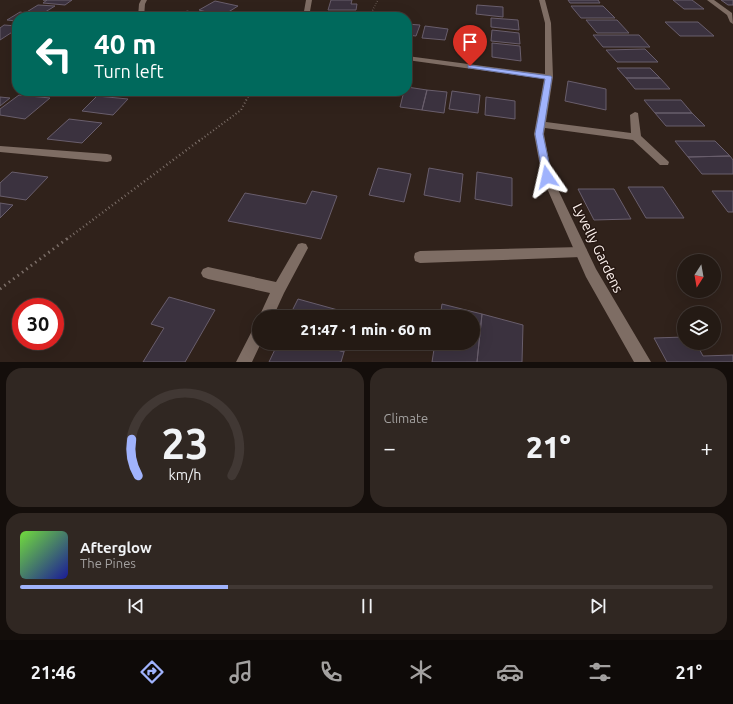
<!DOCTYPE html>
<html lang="en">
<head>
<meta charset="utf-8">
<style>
  body { margin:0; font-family:Ubuntu,sans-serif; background:#302722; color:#f1f3f6; height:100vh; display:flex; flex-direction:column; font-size:15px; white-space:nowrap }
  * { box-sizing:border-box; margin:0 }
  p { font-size:13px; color:#a3a1a0 }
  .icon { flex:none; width:22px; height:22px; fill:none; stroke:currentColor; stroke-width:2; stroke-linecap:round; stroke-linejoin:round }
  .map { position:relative; height:362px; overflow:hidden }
  .drawer { display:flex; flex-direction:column; gap:6px; padding:6px; background:#140e0b; flex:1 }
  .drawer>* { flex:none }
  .hud { position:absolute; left:12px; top:12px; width:400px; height:84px; border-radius:16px; box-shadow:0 4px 16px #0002,0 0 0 1px #413834; background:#00695c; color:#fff; overflow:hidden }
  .needle { width:26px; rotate:191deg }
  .fabs { position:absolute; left:677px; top:254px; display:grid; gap:8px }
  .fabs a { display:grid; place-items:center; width:44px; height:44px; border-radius:50%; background:#241a14; box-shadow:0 4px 16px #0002,0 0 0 1px #413834; font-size:20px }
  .speed { position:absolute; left:12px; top:298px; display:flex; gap:8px; font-size:20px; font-weight:700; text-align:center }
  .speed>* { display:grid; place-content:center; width:52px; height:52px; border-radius:50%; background:#241a14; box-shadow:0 4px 16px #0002,0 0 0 1px #413834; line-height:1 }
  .speed .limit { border:6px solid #d22; background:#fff; color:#111 }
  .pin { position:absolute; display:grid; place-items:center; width:34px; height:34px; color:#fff; margin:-41px -17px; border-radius:50% 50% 50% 0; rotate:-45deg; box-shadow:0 0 4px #0007 }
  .pin .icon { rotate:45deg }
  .me { position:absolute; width:44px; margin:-22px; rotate:349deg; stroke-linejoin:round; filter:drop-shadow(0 0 3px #0008) }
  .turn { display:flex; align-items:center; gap:14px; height:84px; padding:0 16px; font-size:18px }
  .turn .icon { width:52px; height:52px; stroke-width:2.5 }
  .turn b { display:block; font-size:28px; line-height:34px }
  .big { font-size:30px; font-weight:800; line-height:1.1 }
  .drawer .widget { flex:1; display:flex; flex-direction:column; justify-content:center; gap:6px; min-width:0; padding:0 14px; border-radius:16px; background:#302722 }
  .drawer .dial { align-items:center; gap:0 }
  .dial svg { height:104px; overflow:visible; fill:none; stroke:#413834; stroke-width:7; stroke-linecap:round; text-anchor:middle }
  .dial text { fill:#f1f3f6; stroke:none }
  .song { display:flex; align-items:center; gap:12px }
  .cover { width:48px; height:48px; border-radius:6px; background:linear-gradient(135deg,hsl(100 70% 55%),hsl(240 70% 35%)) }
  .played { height:4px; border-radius:2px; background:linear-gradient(90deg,#a0b3fd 30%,#413834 30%) }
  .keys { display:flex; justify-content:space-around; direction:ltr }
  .heat { display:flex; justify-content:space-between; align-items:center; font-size:22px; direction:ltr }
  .drawer .tiles { flex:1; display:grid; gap:6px; grid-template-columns:1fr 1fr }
  .widget:last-child { grid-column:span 2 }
  .trip { position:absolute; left:252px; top:310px; width:228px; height:40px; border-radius:20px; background:#241a14; box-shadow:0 4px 16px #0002,0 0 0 1px #413834; font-weight:800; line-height:40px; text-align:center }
  .tabs { display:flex; height:64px; justify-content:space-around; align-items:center; background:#0e0a08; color:#a3a1a0 }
  .tabs .icon { width:28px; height:28px }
  .tabs .selected { color:#a0b3fd }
  .tabs b { font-size:18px; color:#f1f3f6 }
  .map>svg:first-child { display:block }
  .building { fill:#3b323f; stroke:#695e6c }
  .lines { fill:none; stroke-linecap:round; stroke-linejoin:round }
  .path-far3 { stroke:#7c6f69; stroke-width:1.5; stroke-dasharray:0.5 2; stroke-linecap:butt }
  .path-far2 { stroke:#7c6f69; stroke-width:2; stroke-dasharray:1 2.5; stroke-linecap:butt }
  .path-far1 { stroke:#7c6f69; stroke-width:2.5; stroke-dasharray:1 3; stroke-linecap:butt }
  .path { stroke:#7c6f69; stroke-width:3; stroke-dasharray:1.5 4; stroke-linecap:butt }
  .service { fill:#7e6d64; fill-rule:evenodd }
  .minor { fill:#7e6d64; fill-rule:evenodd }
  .route { fill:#a0b3fd; stroke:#6874a4 }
  .labels { text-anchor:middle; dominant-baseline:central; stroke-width:3; stroke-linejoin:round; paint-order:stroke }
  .street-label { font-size:14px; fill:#fdf2ee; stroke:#261812 }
</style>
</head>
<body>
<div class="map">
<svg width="733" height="362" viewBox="0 0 733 362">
  <rect width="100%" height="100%" fill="#30221b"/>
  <!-- building -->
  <path class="building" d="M43,0H72L65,5L43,3L47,0Z
    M331,0H352L351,4H357L356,10H328Z
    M568,0H598L600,3H570Z
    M673,0H692L704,9H684Z
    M721,0H733V5H728Z
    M215,1L238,6L222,16L199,10Z
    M38,5L55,6L37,17H17V21L7,20L20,12L25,13Z
    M477,5L503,7V17L476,14Z
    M571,6H603L615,18H581Z
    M187,11L209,16L177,17Z
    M491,18L518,20L519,30L491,27Z
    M586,20H617L629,33H597Z
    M665,22H698L714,36H680Z
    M407,24L420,25L416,36L407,35Z
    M4,25L17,26V29L0,40V28Z
    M425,26L448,29L445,40L422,38Z
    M492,30L519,33L520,44L491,41Z
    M593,35H639L650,47H603Z
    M492,43L520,46L521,61L492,57Z
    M645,49L658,62H617L606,50Z
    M617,68H650L660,78H626Z
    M626,78H660L670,89H635Z
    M568,81L606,89V110L565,101Z
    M407,87L427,90L422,110L400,107L404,91H407Z
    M427,90L447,92L444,113L422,110Z
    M452,91L480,95L478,113L449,109Z
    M19,95L50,98L25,119L0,115V109Z
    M97,96L128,99L113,115L82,111Z
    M0,97L10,98L0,106Z
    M486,97L515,101V119L485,115Z
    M644,100H681L692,113H655Z
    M655,113H692L705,126H666Z
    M69,119L102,123L82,143L47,139Z
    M675,141H715L730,156L688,157Z
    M730,156L733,160V174H702L688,157Z
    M378,168L411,174L404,202L369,195Z
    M429,168L463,174L460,202L424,195Z
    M12,172L48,177L26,200L0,196V183Z
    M477,172L512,178V206L475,199Z
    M628,187H663L684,218H646Z
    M578,189H614L631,219L594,220Z
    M312,191L337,196L321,239L228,221L245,193L306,204Z
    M712,191H733V212H728Z
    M0,203L13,205L0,218Z
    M169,297L215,310L185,362H143L164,328L151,324Z
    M298,299L356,315L355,317H289Z
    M442,304L482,314L477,362H432L435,343H473V317H440Z
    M482,314L523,325L522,362H477Z
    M684,337V343H696L703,356L733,355V362H667L654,338Z
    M278,343H315L344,352L341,362H269Z
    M315,343H347L344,352Z"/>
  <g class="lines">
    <!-- path-far3 -->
    <path class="path-far3" d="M369,17L378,0"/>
    <!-- path-far2 -->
    <path class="path-far2" d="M199,141L241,110L251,91"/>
    <!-- path-far1 -->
    <path class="path-far1" d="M67,239L200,140"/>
    <!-- path -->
    <path class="path" d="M0,289L68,238"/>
    <!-- service -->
    <path class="service" d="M306,0H312L309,17H303Z
      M581,247L586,248L587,252L586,256L581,257L420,263L415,261L414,257L415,253L420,251Z"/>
    <!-- minor -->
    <path class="minor" d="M141,0H147L145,4L144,17H138L139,4Z
      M539,0H545L551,23L553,77L546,122L631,133L630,115L635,112L638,113L641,136L669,162L668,165H660L633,140L545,128L544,134L552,177L596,269L651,362H634L586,277L542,177L534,134L544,79L407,60V56L545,74V23Z
      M707,0H714L732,13L733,24L730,22L727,15Z
      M0,146L107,154L111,155L112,158L111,161L107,162L0,152Z
      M302,243L306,244L308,248L284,293L273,317H259L270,293L208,279L203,277L201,273L203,269L208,267L276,282L298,244Z
      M259,325V343H261L252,362H236L254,327Z"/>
  </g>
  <!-- route -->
  <path class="route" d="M468,65L551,76L552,77L543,134L552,177L551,179L547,180L543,177L535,134L545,79L470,68H468Z"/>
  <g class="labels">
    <!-- street labels -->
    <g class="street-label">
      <text transform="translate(598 248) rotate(64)">Lyvelly Gardens</text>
    </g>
  </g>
</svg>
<div class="fabs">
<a><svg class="needle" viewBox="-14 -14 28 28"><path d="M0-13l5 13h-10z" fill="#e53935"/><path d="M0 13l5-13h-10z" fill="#a3a1a0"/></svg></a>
<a><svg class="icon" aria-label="layers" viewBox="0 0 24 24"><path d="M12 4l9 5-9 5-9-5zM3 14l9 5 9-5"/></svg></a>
</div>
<div class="speed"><div class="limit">30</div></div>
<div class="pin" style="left:470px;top:66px;background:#d93025"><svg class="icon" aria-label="arrive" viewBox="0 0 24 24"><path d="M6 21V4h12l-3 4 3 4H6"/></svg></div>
<svg class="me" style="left:547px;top:177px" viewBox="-20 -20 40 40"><path d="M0-17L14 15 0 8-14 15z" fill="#a0b3fd" stroke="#fff" stroke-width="4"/></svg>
<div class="trip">21:47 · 1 min · 60 m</div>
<div class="hud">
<div class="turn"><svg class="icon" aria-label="left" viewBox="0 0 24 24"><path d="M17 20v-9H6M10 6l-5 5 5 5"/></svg><div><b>40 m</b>Turn left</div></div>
</div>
</div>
<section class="drawer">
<div class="tiles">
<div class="widget dial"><svg viewBox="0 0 100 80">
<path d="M14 69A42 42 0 1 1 86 69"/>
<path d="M14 69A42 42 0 0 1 9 41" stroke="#a0b3fd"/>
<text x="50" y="56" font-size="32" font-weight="700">23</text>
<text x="50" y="72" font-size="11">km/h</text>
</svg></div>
<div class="widget"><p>Climate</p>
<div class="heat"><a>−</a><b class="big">21°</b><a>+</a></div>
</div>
<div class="widget">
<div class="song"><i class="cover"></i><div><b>Afterglow</b><p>The Pines</p></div></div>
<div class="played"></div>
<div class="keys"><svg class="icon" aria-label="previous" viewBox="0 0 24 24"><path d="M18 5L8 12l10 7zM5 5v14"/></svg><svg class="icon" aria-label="pause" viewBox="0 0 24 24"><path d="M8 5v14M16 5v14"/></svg><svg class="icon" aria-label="next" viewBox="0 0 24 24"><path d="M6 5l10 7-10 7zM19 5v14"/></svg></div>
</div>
</div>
</section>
<nav class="tabs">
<b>21:46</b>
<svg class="icon selected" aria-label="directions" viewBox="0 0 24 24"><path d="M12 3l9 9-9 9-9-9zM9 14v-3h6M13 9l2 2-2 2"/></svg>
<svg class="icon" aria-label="music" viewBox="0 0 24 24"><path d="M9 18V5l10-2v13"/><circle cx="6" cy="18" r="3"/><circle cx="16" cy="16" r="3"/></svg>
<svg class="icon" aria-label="phone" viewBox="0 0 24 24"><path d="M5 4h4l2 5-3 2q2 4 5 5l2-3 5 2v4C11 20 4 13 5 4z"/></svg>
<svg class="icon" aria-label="climate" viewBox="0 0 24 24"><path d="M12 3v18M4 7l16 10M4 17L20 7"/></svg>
<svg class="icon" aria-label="car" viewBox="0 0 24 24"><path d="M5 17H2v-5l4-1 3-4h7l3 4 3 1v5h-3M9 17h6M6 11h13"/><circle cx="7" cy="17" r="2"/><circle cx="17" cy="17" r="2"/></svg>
<svg class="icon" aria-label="filters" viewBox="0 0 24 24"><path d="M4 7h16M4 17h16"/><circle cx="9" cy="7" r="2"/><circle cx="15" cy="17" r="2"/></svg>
<b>21°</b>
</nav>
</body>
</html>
